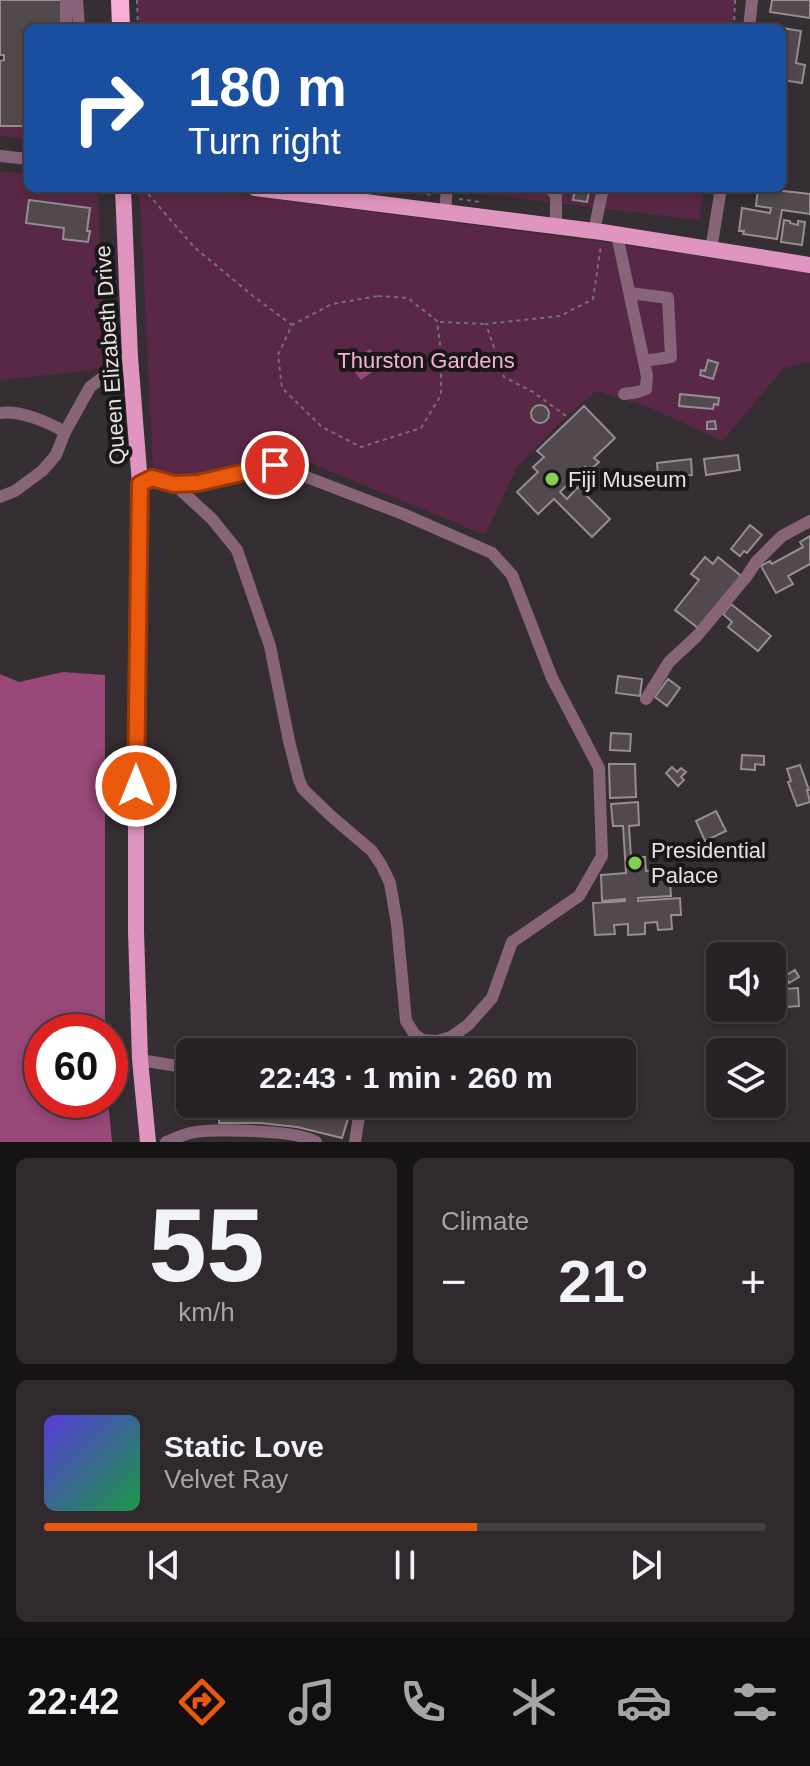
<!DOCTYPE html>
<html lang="en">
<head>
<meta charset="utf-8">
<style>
  body { margin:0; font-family:Helvetica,sans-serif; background:#302a2e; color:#f1f3f6; height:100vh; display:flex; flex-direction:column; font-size:30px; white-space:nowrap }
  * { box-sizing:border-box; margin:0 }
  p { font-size:26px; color:#a5a4a7 }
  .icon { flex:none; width:44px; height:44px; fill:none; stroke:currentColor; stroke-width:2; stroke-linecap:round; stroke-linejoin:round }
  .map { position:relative; height:1142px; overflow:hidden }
  .drawer { display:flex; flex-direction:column; gap:16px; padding:16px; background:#161315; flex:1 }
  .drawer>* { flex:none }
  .top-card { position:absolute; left:24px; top:24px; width:762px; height:168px; border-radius:12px; box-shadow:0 4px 12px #0003,0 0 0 2px #443f43; background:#1a4fa0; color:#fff; overflow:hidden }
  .buttons { position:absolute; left:706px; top:942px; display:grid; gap:16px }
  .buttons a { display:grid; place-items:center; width:80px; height:80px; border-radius:12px; background:#282226; box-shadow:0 4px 12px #0003,0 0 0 2px #443f43; font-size:40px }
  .speed { position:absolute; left:24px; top:1014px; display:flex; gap:16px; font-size:40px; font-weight:700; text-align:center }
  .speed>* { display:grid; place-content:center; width:104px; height:104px; border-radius:50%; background:#282226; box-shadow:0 4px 12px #0003,0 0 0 2px #443f43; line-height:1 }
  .speed .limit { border:12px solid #d22; background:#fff; color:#111 }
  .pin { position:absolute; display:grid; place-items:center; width:68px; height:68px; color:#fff; margin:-34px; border:4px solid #fff; border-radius:50%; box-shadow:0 2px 8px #0007 }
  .me { position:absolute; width:88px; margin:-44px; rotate:0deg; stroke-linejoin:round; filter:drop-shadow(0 0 6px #0008) }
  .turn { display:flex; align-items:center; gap:28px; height:168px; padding:0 32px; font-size:36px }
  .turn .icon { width:104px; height:104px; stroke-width:2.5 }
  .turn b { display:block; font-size:56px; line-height:68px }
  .big { font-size:60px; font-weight:600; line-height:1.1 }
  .drawer .tile { flex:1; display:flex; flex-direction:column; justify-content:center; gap:12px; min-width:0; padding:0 28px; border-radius:12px; background:#302a2e }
  .drawer .dial { align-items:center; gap:0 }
  .dial b { font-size:104px; line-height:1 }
  .song { display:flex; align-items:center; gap:24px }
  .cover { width:96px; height:96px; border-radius:12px; background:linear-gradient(135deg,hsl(250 70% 55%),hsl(140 70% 35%)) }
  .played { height:8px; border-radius:4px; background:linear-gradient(90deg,#ea580c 60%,#443f43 60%) }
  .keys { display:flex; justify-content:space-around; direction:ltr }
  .heat { display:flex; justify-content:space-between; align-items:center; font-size:44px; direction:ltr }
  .drawer .tiles { flex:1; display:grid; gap:16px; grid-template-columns:1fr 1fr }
  .tile:last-child { grid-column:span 2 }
  .trip { position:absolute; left:176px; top:1038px; width:460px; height:80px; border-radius:12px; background:#282226; box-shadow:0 4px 12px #0003,0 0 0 2px #443f43; font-weight:600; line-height:80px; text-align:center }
  .tab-bar { display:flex; height:128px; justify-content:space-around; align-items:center; background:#100e0f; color:#a5a4a7 }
  .tab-bar .icon { width:56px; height:56px }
  .tab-bar .selected { color:#ea580c }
  .tab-bar b { font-size:36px; color:#f1f3f6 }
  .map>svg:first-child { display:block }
  .green { fill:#592846 }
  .water { fill:#984879 }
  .building { fill:#51494d; stroke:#968d91; stroke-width:2 }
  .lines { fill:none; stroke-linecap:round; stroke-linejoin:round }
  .path { stroke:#767073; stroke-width:2; stroke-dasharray:4 4; stroke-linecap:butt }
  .minor { stroke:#886478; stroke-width:12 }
  .major { stroke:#df95bf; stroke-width:16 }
  .highway { stroke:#f7afd8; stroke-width:18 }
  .route-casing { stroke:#983908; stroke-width:20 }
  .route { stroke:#ea580c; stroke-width:14 }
  .poi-dot { fill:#83d04e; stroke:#1a1719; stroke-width:3 }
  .labels { text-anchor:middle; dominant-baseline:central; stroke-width:8; stroke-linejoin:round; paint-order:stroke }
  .street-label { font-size:22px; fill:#e6e1e3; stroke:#1a1719 }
  .park-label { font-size:22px; fill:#f3b0d6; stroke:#1a1719 }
  .poi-label { font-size:22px; fill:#e6e1e3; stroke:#1a1719; text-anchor:start }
</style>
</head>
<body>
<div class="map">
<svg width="810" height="1142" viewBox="0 0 810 1142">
  <rect width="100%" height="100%" fill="#352e32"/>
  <!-- green -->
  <path class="green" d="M137,0H735L734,28H138Z
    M0,126H28V140L0,135Z
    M0,171L28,174V188H98L104,369L0,380Z
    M138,188H190L601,242L810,272V362L784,368L722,441L648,407L596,391L566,416L517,467L485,535L290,455L274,451L222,470L198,475L153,472L141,218Z
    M430,188H705L699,220Z"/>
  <!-- water -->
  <path class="water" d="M370,349L382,365L361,380L348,363Z
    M63,672L105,675V1032H42V1100H108L112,1142H0V674L19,682Z"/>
  <!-- building -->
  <path class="building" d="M0,0H63L64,28H28V126H0V61L4,60V55H0Z
    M772,0H810V18L770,12Z
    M777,27L801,31L796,63L805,65L802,83L782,80V28Z
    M575,188H590L587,202L573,200Z
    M758,188L810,194V214L782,210L777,239L743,234L744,231H739L742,208L770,213L771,208L756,206Z
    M29,200L90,208L87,231H90L88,242L63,239L64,228L26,223Z
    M784,220L790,221V223L798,225V221L805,222L802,245L781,242Z
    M708,360L718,363L713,379L700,375L701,370L705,371Z
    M680,394L719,398L718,405L714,404L713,409L679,406Z
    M531 414a9 9 0 1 1 18 0a9 9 0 1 1-18 0Z
    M584,406L615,438L594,458L599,462L589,471L585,467L560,492L567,499L578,487L610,519L592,537L554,499L538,514L517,492L538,472L533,467L544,457L537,451Z
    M715,421L716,429H707V422Z
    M738,455L740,470L706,475L704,459Z
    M691,459L692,475L658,478L657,463Z
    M750,525L762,535L747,553L744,551L740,556L731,549Z
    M810,536V564L788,576L793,584L776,593L761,566L770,561L772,564L803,547L800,542Z
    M705,557L713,564L718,557L741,576L698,628L675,610L699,580L691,574Z
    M731,604L771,636L758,651L728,627L732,622L723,614Z
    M618,676L642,679L640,696L616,693Z
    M668,679L680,688L667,706L655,697Z
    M611,733L631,734L630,751L610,750Z
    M742,755L764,756V765L755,764V770L741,769Z
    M609,764H635L636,797L610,798Z
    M800,765L809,790H807L810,802L797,806L788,782L791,781L787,769Z
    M672,767L677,772L681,768L686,772L681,777L684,780L678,786L666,773Z
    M638,802L639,825L629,826L631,857H645L646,871L669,869L671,896L638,898V901L680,898L681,915H671L672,929L658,930L657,922L645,923V934L628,935V924L614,925L615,934L595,935L593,903L625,901V899L602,901L601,875L626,873L623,826H613L611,804Z
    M716,811L726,831L705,841L696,821Z
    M778,965V976L772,977V966Z
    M795,970L799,977L789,983L785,976Z
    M798,988L799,1006L785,1007L786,1013L762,1014L761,1008H772V990Z
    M179,1096L190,1098V1104H216L214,1115L177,1109Z
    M219,1104H328L351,1109L342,1138L297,1127L260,1123H219Z"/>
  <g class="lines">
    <!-- path -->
    <path class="path" d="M137,0L138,28
      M734,28L735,0
      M143,188L194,247L253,296L292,325
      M387,188L433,195
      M459,199L481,202
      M378,296L408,298L437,321L441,352V395L421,428L361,447L322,427L282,388L278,355L292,325L332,304Z
      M440,322L485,324
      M566,416L533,392L504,377L486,324L560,316L593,299L601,245"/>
    <!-- minor -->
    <path class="minor" d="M77,0L79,28
      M66,28V0
      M749,28L752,0
      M0,156L28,159
      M547,188L552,190L556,196V226
      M445,212L447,188
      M594,231L603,188
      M617,235L647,376L646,389L638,392L624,394
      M711,250L721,188
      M630,293L668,298L671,357L644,361
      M0,413C20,410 48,422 65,432
      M140,484L152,478L174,484L198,483L275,465L403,514L492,553L512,575L552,678L599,768L602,856L579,896L512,942L492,998L468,1025L451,1037L437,1041L423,1040L415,1035L406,1021L397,924L390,883L382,866L372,851L331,816L303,789L299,780L289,741L270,646L237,550L212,519L174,484
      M0,497L15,491L42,471L56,455L65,432L90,387L130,357
      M646,699L669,662L697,636L747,576L756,562L782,536L810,521
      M140,1060L190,1068
      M445,1104H447
      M166,1142C174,1139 182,1135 190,1133C211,1128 299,1130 316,1142
      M355,1142L361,1104"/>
    <!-- major -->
    <path class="major" d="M123,188L130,357L140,484L136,757V931L140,1060L148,1142
      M255,188L602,232L810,265"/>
    <!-- highway -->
    <path class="highway" d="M120,0L121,28"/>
  </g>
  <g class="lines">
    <!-- route casing -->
    <g class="route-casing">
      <path id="route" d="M136,786L140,484L152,478L174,484L198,483L275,465"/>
    </g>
    <!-- route -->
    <use href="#route" class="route"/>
  </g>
  <!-- markers -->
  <g class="poi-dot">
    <circle cx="552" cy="479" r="8"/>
    <circle cx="635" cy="863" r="8"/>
  </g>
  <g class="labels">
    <!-- street labels -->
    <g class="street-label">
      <text transform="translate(110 355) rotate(-94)">Queen Elizabeth Drive</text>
    </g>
    <!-- park labels -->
    <g class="park-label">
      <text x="426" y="360">Thurston Gardens</text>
    </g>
    <!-- poi labels -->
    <g class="poi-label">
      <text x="568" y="479">Fiji Museum</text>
      <text x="651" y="850">Presidential<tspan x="651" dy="25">Palace</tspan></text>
    </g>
  </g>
</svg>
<div class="buttons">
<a><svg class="icon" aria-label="sound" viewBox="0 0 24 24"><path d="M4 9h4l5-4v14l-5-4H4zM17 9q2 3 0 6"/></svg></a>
<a><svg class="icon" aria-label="layers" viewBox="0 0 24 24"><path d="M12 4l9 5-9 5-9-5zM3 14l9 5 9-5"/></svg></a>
</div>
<div class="speed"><div class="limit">60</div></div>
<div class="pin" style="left:275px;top:465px;background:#d93025"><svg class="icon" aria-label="arrive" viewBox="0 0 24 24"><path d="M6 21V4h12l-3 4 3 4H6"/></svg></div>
<svg class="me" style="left:136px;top:786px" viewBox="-20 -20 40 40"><circle r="17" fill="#ea580c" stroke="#fff" stroke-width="3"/><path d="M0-11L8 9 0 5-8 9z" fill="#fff"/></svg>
<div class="trip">22:43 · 1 min · 260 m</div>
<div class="top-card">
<div class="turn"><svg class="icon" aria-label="right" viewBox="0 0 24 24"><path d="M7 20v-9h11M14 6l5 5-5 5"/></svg><div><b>180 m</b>Turn right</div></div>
</div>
</div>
<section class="drawer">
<div class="tiles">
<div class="tile dial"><b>55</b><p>km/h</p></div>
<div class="tile"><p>Climate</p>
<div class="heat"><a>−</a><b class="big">21°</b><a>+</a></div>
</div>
<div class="tile">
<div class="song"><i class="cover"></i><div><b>Static Love</b><p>Velvet Ray</p></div></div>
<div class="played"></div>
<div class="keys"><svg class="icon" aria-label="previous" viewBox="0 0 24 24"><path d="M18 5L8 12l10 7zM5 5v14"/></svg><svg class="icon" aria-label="pause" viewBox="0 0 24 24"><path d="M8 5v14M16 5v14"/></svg><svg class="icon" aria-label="next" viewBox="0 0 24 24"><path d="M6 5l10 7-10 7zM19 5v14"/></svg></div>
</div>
</div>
</section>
<nav class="tab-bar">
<b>22:42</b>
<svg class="icon selected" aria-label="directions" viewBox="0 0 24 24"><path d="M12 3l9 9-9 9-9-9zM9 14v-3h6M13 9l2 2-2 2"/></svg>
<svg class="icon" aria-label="music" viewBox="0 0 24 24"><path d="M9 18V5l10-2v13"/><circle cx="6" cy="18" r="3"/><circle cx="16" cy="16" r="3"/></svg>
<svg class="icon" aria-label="phone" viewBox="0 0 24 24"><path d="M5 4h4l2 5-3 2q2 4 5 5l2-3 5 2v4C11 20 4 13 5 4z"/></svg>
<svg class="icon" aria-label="climate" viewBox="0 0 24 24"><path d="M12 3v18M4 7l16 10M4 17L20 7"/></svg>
<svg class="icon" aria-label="car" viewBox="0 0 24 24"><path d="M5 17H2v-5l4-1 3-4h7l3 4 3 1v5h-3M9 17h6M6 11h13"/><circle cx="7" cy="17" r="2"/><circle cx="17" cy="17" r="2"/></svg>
<svg class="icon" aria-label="filters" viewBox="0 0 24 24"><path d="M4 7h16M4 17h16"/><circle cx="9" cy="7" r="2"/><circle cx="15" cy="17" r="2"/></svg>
</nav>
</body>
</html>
